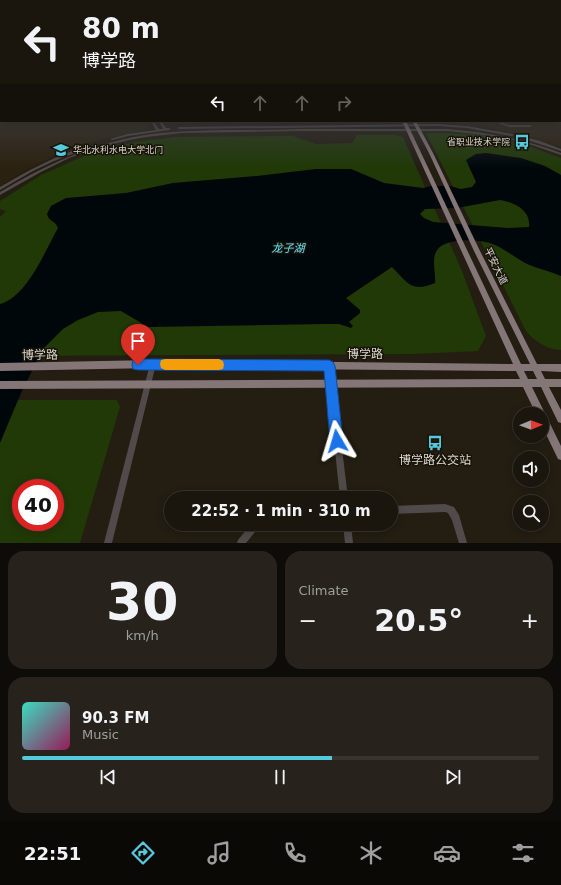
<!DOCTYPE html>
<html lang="en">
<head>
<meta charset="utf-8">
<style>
  body { margin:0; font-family:"DejaVu Sans","Noto Sans SC",sans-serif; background:#27231c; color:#f1f3f6; height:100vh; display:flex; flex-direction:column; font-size:15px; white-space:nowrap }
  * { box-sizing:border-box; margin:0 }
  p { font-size:13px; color:#9f9f9e }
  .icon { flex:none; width:22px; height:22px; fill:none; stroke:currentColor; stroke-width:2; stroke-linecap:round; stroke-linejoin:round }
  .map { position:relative; height:543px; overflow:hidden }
  .drawer { display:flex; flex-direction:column; gap:8px; padding:8px; background:#0e0c08; flex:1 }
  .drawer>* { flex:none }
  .hud { position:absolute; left:0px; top:0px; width:561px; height:122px; box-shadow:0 2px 10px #0003,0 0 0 1px #38352e; background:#1a160e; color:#f1f3f6; overflow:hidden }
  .needle { width:26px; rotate:89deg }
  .fabs { position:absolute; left:513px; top:407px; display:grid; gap:8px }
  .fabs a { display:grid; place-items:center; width:36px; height:36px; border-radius:50%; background:#1a160e; box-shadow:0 2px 10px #0003,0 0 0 1px #38352e; font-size:20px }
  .speed { position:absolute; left:12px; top:479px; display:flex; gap:8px; font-size:20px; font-weight:700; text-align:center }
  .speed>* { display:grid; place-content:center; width:52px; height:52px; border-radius:50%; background:#1a160e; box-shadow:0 2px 10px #0003,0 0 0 1px #38352e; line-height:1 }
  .speed .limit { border:6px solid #d22; background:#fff; color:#111 }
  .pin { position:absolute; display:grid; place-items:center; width:34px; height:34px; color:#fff; margin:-41px -17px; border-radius:50% 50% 50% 0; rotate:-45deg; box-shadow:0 0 4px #0007 }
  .pin .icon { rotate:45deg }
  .me { position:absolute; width:44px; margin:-22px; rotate:353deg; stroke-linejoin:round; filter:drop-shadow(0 0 3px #0008) }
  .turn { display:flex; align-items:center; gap:14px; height:84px; padding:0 16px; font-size:18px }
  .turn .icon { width:52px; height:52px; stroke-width:2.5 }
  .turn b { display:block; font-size:28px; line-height:34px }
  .lanes { display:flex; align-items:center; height:38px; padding:0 16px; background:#0003; justify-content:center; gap:20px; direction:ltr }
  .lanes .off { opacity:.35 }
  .big { font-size:30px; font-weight:600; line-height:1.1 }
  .drawer .card { flex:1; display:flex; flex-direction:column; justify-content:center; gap:6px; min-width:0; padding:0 14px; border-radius:16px; background:#27231c }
  .drawer .dial { align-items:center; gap:0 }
  .dial b { font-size:52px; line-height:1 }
  .song { display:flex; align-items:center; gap:12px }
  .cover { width:48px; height:48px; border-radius:6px; background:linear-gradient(135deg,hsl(170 70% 55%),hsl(330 70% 35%)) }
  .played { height:4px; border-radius:2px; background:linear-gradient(90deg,#55cadf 60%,#38352e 60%) }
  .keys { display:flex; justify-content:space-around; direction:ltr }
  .heat { display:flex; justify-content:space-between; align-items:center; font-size:22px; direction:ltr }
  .drawer .tiles { flex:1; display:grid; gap:8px; grid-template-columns:1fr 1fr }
  .card:last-child { grid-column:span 2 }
  .trip { position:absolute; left:164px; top:491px; width:234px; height:40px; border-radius:20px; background:#1a160e; box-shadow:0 2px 10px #0003,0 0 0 1px #38352e; font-weight:600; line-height:40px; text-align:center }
  .menu { display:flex; height:64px; justify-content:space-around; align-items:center; background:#0a0906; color:#9f9f9e }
  .menu .icon { width:28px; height:28px }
  .menu .selected { color:#55cadf }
  .menu b { font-size:18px; color:#f1f3f6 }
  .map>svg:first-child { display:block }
  .built { fill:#2b2110 }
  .green { fill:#203907; fill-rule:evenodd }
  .water { fill:#00070a; fill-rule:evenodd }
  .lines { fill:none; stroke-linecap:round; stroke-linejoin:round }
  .minor { fill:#514a4a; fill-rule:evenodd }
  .major { fill:#847577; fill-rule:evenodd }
  .route { fill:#1a73e8; stroke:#114b97 }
  .slow { fill:#f59e0b }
  .labels { text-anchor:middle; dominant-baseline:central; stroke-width:3; stroke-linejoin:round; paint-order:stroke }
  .far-poi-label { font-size:9px; fill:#dbd7cf; stroke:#191409; text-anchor:end }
  .street-label { font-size:10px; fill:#dbd7cf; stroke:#191409 }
  .water-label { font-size:11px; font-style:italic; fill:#65e2f9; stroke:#191409 }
  .near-street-label { font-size:12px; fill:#dbd7cf; stroke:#191409 }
  .near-poi-label { font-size:12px; fill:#dbd7cf; stroke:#191409 }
</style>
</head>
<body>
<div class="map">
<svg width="561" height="543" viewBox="0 0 561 543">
  <rect width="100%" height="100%" fill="#231d12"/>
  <!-- built -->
  <path class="built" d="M0,93L1,121H146L149,126L144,130L84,144L65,151L26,170L0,186Z
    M560,93L561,147L534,138L493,128L424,121H560Z
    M167,121H393L168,123Z"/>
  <!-- green -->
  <path class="green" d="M428,133C450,133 474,133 496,137C518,141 540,150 561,158V350C548,350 534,341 526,331L427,135Z
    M357,135H395L403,137L462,271L486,336L478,351L415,354L0,356V217L6,211L0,209V201L41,175L93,152L135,142L175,137L293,136L316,144L352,143Z
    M0,400H117L120,407L80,543H0ZM21,488H55V522H21Z"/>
  <!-- water -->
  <path class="water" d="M486,153L521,158L545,166L561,175V276C550,271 538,269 527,264C516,258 506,250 495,245C482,239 446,237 437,250C431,260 436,273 435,283C411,293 408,283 392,267L346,298L360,310V313L349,322L353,326L351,328L339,324H325L148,327L121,311L98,312L78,320L63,329L43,349L21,393L0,443V304C27,297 45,251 58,228C56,221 48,221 47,214L51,206L66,198L126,193L173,183L257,176L316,169H351L384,183L423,188L431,186H450L461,189L472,187L476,182L466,160L476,154ZM500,200C514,202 531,210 529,227L508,228L433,222L424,218L420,214L425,209L457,208Z"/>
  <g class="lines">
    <!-- minor -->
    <path class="minor" d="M151,121H153L159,129H163L159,121H161L166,128H169L171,129L169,130L128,136L112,140L110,139L128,134L156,130Z
      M493,121H497L509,125H530L532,126L530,127H509Z
      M437,124L467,126L512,134L514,135L512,136L467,128L437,126L179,129L177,128L179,127Z
      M299,129H447C486,132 524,139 561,153V155L532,145L505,138L476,134L447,131H299L181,133L146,137L129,140L98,148L83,153L69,158L41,172L0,195V192C40,168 82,148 129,138C160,131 192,131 223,130C248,130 274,130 299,129Z
      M521,136L540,141L561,149V151L521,138Z
      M87,146H88V148L54,161L33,171L0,190V187C28,171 56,155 87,146Z
      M153,361L155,362L156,364L112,543H104L150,364L151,362Z
      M329,363L331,364L332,366L348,498H340L326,366L327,364Z
      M445,504L454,507L459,515L467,543H459L452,520L448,513L445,512L391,514V506Z
      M251,524H260L259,527L246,543H237L238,540Z
      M343,524H351L353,543H345Z"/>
    <!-- major -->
    <path class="major" d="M402,121H406L521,364H530L474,251L429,153L412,121H416L433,153L480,251L537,364H561V372L541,371L545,379H561V387H549L561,410V423L558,422L541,387H532L561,446V460L558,459L542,426V414H536L523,387L0,389V381L520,379L516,371L153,368L0,371V363L153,360L513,364ZM524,371H533L537,379H528Z"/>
  </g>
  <!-- sky -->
  <linearGradient id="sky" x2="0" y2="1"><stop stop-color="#13100a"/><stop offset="0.55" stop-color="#3f4044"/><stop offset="1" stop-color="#3f4044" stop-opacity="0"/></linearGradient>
  <rect width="561" height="169" fill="url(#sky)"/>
  <!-- route -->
  <path class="route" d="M138,359L329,360L333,362L335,366L343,441L341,446L337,448L332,446L330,441L324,371L138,370L133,369L132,365L133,361Z"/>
  <!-- slow -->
  <path class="slow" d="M165,359H219L223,361L224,365L223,369L219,370H165L161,368L160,364L161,360Z"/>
  <!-- icons -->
  <defs>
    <g id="bus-bare" transform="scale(1.2)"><path d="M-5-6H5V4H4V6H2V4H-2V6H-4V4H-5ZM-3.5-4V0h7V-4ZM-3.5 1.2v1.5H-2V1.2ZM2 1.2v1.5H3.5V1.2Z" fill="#55cadf" stroke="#191409" stroke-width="2.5" paint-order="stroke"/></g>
    <g id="university-bare" transform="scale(1.2)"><path d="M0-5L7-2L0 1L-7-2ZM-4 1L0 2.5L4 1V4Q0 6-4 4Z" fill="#55cadf" stroke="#191409" stroke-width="2.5" paint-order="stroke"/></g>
  </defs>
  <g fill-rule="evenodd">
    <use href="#bus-bare" x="522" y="142"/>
    <use href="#university-bare" x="61" y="150"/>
    <use href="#bus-bare" x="435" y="443"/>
  </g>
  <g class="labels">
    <!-- far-poi labels -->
    <g class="far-poi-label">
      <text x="510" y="142">省职业技术学院</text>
      <text x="73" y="150" text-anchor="start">华北水利水电大学北门</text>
    </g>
    <!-- street labels -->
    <g class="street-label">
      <text transform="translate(496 266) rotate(64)">平安大道</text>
    </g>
    <!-- water labels -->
    <g class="water-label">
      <text x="288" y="248">龙子湖</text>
    </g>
    <!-- near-street labels -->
    <g class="near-street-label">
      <text x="365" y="354">博学路</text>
      <text transform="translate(40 355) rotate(-1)">博学路</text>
    </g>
    <!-- near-poi labels -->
    <g class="near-poi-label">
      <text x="435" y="460">博学路公交站</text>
    </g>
  </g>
</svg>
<div class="fabs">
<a><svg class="needle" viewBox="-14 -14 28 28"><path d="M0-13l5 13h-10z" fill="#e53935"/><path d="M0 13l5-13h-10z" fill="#9f9f9e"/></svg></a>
<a><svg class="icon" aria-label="sound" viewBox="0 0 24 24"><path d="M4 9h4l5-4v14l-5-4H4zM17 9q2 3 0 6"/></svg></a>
<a><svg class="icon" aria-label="search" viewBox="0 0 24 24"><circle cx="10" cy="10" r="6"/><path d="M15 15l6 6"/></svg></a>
</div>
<div class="speed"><div class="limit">40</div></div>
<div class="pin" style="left:138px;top:365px;background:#d93025"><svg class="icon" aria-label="arrive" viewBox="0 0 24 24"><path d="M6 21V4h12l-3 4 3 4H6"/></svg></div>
<svg class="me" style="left:337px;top:441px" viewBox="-20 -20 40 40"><path d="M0-17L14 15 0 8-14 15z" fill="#1a73e8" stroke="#fff" stroke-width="4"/></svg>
<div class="trip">22:52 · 1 min · 310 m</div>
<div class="hud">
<div class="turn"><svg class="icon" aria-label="left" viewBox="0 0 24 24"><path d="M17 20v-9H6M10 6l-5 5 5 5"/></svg><div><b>80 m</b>博学路</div></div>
<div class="lanes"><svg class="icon" aria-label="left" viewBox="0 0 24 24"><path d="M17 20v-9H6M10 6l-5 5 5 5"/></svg><svg class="icon off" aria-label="ahead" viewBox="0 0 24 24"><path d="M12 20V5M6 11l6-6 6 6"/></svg><svg class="icon off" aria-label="ahead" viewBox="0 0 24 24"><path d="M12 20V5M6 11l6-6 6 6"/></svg><svg class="icon off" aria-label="right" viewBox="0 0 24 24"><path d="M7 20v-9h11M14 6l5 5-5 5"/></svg></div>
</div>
</div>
<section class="drawer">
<div class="tiles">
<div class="card dial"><b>30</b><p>km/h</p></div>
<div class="card"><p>Climate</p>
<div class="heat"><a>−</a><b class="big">20.5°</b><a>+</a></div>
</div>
<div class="card">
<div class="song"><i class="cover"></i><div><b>90.3 FM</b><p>Music</p></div></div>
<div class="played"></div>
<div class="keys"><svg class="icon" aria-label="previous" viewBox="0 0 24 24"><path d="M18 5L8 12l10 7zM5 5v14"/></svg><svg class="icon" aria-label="pause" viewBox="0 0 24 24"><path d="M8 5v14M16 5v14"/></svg><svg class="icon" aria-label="next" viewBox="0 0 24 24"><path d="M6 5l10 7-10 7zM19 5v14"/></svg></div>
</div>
</div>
</section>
<nav class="menu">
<b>22:51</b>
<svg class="icon selected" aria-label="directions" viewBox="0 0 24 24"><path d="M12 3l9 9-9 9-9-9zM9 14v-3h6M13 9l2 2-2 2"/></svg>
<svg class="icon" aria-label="music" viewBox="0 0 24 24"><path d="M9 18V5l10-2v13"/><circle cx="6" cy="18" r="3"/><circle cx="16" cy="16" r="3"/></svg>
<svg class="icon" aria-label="phone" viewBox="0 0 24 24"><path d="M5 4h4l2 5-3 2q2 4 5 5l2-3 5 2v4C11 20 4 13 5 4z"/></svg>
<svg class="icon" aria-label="climate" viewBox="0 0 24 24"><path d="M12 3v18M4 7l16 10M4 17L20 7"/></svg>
<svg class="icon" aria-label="car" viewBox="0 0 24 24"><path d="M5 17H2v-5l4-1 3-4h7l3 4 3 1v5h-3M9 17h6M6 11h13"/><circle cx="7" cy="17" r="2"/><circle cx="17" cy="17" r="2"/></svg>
<svg class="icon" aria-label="filters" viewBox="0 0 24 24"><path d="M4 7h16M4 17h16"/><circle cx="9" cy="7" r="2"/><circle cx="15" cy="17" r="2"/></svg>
</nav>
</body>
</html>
